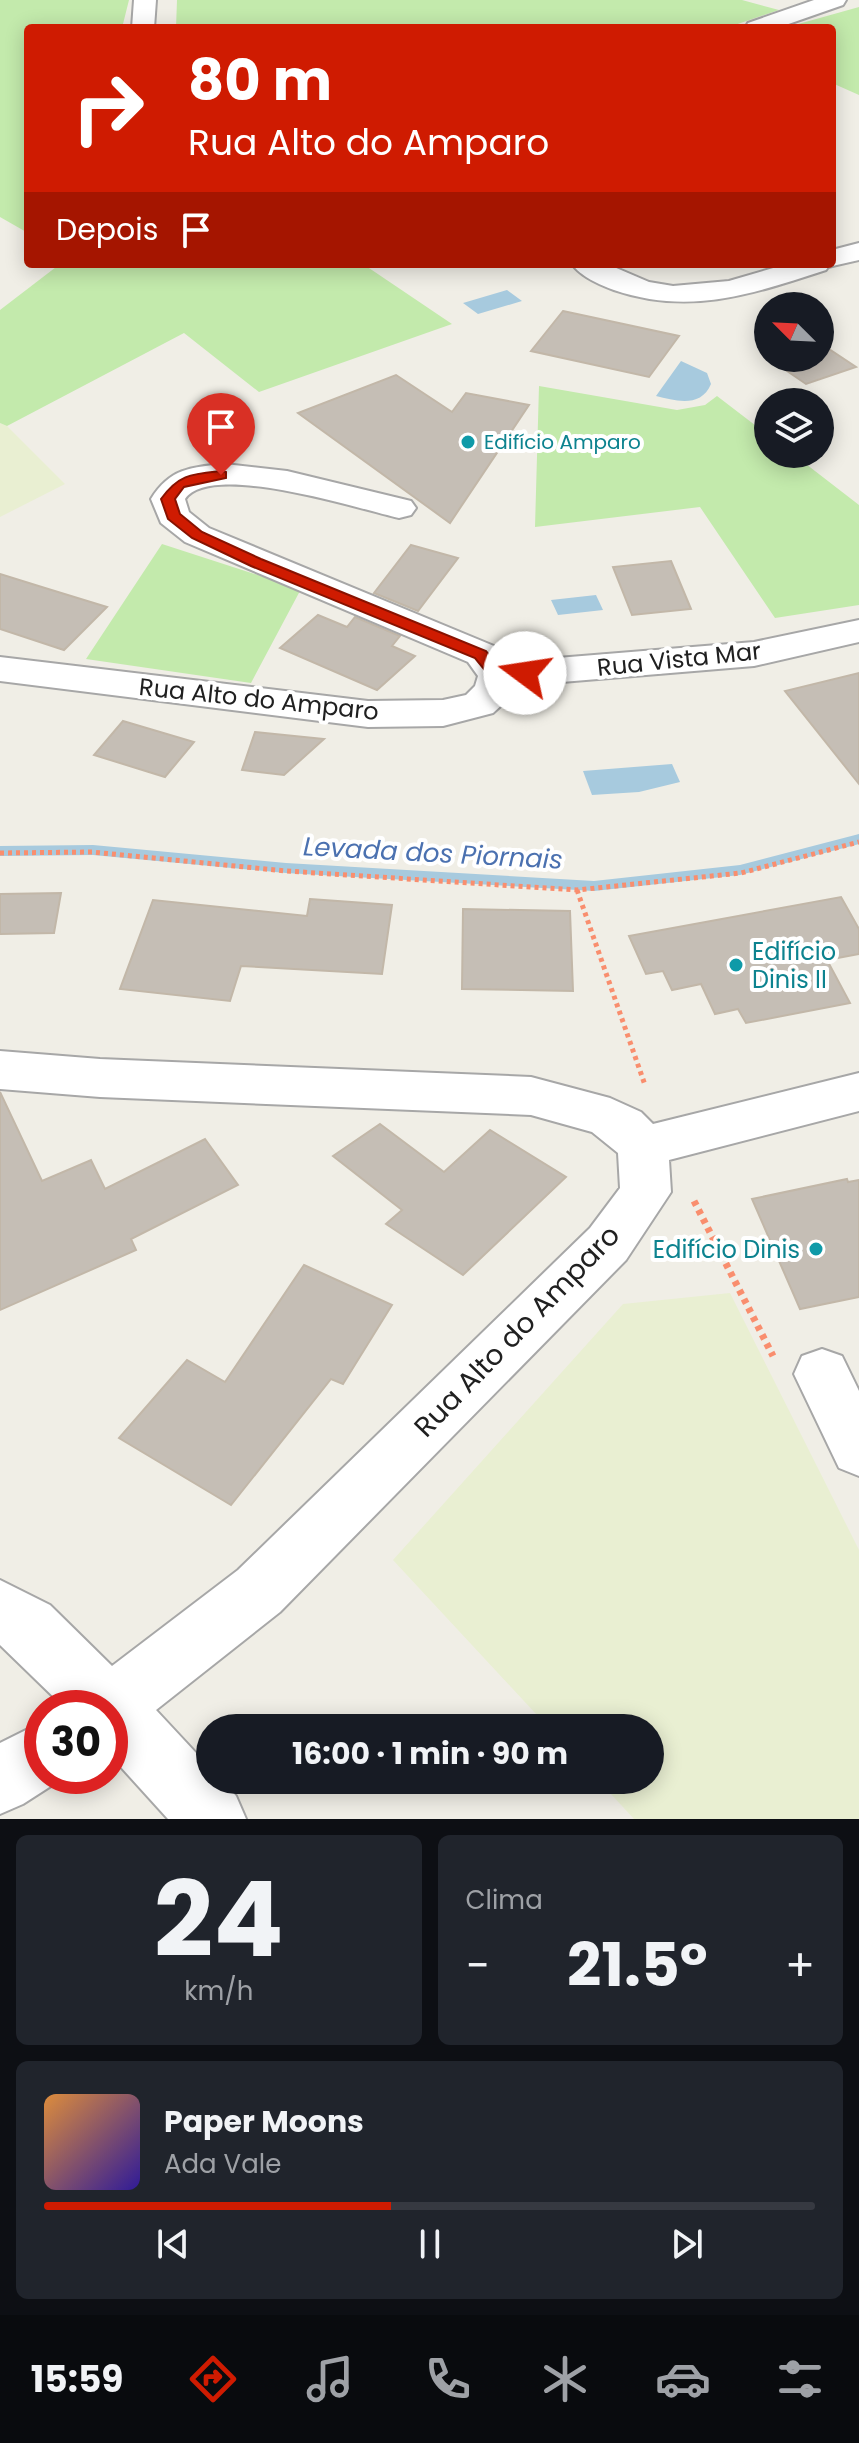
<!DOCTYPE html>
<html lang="pt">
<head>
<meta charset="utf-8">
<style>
  body { margin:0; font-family:Poppins,sans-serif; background:#20242c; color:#f1f3f6; height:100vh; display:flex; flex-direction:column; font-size:30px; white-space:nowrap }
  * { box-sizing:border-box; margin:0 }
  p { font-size:26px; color:#9ea1a6 }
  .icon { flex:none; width:44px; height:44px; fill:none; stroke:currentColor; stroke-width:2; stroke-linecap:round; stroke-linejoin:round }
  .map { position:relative; height:1819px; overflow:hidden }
  .panel { display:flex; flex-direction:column; gap:16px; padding:16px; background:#0d0f14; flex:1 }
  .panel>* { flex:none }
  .guide { position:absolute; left:24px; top:24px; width:812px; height:244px; border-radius:8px; box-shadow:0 4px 20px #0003; background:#cf1b01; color:#fff; overflow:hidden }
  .needle { width:52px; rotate:294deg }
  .fabs { position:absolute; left:754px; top:292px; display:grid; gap:16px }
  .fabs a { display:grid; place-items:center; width:80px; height:80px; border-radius:50%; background:#171b24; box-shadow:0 4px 20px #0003; font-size:40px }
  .speed { position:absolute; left:24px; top:1690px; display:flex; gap:16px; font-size:40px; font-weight:700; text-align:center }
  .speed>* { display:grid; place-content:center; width:104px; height:104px; border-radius:50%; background:#171b24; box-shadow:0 4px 20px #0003; line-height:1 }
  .speed .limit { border:12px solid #d22; background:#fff; color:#111 }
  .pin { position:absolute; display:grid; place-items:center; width:68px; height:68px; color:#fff; margin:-82px -34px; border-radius:50% 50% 50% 0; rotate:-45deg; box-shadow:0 0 8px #0007 }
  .pin .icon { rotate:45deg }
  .me { position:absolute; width:88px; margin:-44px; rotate:284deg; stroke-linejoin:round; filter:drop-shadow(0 0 6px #0008) }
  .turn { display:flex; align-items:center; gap:28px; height:168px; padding:0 32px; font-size:36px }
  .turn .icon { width:104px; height:104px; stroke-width:2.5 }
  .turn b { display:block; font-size:56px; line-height:68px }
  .then { display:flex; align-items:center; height:76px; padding:0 32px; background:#0003; gap:16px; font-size:30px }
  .big { font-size:60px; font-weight:700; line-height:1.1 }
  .panel .card { flex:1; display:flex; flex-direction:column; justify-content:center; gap:12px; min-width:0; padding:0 28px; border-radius:12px; background:#20242c }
  .panel .dial { align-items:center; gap:0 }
  .dial b { font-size:104px; line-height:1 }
  .song { display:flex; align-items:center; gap:24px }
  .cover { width:96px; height:96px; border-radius:12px; background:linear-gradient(135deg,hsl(30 70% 55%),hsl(250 70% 35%)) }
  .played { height:8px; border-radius:4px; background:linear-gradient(90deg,#cf1b01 45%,#363941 45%) }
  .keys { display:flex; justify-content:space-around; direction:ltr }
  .heat { display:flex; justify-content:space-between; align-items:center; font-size:44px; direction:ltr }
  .panel .tiles { flex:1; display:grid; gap:16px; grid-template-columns:1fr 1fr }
  .card:last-child { grid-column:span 2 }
  .trip { position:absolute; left:196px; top:1714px; width:468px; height:80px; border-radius:40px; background:#171b24; box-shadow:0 4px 20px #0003; font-weight:700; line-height:80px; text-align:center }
  .dock { display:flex; height:128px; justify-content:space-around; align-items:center; background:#090b0e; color:#9ea1a6 }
  .dock .icon { width:56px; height:56px }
  .dock .active { color:#cf1b01 }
  .dock b { font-size:36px; color:#f1f3f6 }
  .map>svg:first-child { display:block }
  .farmland { fill:#e9efd2 }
  .grass { fill:#c3eaac }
  .water { fill:#a7cade }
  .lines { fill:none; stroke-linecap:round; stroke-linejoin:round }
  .stream { fill:#a7cade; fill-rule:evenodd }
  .building { fill:#c5beb5; stroke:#c2b7a8; stroke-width:2 }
  .minor-casing { stroke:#a7a7a7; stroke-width:4 }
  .path-far1 { stroke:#f98e6e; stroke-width:5; stroke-dasharray:4 4; stroke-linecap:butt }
  .path { stroke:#f98e6e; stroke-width:7; stroke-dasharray:5 5; stroke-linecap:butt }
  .minor { fill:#fff; fill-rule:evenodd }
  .route { fill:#cf1b01; stroke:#871201; stroke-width:2 }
  .culture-dot { fill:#0f9aa8; stroke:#fff; stroke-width:3 }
  .labels { text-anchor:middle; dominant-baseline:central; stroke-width:8; stroke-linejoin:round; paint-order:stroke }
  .far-culture-label { font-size:20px; fill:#0d838f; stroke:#fff; text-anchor:start }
  .street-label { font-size:24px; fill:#202020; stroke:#fff }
  .culture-label { font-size:24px; fill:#0d838f; stroke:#fff; text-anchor:start }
  .water-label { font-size:26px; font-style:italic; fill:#4b71b0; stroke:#fff }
  .near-street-label { font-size:28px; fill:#202020; stroke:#fff }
</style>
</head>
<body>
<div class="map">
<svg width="859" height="1819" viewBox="0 0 859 1819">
  <rect width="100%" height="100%" fill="#f0eee6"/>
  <!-- farmland -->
  <path class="farmland" d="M0,423L7,426L65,484L0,517Z
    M730,1293L859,1550V1819H634L598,1780H650V1728H549L393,1560L623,1304Z"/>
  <!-- grass -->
  <path class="grass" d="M0,0H129L122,28H28V233L0,217Z
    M177,0H742L779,10L726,28H176Z
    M859,7V95L832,83V28H784Z
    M60,264H363L452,324L259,392L184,333L7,426L0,423V310Z
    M539,386L677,410L705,405L717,396L768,435V454H793L859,505V605L775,618L700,507L535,527Z
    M162,544L301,589L251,683L86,659Z"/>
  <!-- water -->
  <path class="water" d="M507,290L522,301L478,314L463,303Z
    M681,361L707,373L711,384C701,408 676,401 656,396Z
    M596,595L603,610L558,615L551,600Z
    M672,764L680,782L639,792L592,795L583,771Z"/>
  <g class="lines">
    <!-- stream -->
    <path class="stream" d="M859,834V844L740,875L594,891L286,873L93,855L0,856V846L93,845L286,863L594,881L740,865Z"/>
  </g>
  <!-- building -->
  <path class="building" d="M563,311L679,336L649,377L531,351Z
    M820,343L856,367L806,384L768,358H820Z
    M396,375L452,412L466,393L529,405L450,523L298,413Z
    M411,545L458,558L418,611L374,593Z
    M671,561L691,609L632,615L613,567Z
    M0,574L45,588L107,607L64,650L0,629Z
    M318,615L347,627L355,617L400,636L392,646L415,656L377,690L280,648Z
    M859,673V784L785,691Z
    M123,721L194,742L165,777L94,755Z
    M255,732L324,739L284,775L242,770Z
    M61,893L54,933L0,934V894Z
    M841,897L859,929V954L827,960L850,1003L746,1023L738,1009L715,1014L701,984L672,990L663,971L646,974L629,936Z
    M310,899L392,905L382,974L241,966L230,1001L120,989L153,900L307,916Z
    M463,909L570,911L573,991L462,989Z
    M0,1092L42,1181L91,1160L105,1189L205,1139L238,1185L131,1239L136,1250L0,1310Z
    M380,1124L444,1172L490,1130L566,1177L463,1275L386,1224L402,1210L333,1156Z
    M847,1179L848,1182L859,1180V1297L800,1309L752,1199Z
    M304,1265L392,1305L343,1384L331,1379L231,1505L119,1438L187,1360L225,1382Z"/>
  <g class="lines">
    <!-- minor casing -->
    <g class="minor-casing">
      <path id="minor" d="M134,0H156L154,28H132Z
        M814,0H846L843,5L777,28H745L748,23Z
        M859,243V260L828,267L826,270C752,294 690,316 614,290C600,285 580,276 572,264H607L649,282L673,286L729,281L787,264H832V250Z
        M225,464L287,471L411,501L416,508L411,515L399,518C359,509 211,461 185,499L189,512L209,528L494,646L507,662L754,642L859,620V642L754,666L514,686L507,700L493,713L443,726L368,727L0,681V657L368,701L443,700L466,695L475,686L478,676L468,662L185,542L161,523L151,499C170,468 192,467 225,464Z
        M0,1051L100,1059L531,1077L610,1098L641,1112L653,1124L859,1073V1111L669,1160L671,1192L626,1260L280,1612L156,1710L210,1768V1780H222L236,1796L246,1819H168L110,1755V1708H65L0,1645V1580L50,1605L112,1666L238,1570L590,1228L620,1188L618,1153L592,1132L531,1115L100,1097L0,1089Z
        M822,1349L842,1356L859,1391V1476L839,1468L794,1374L802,1356Z
        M42,1722V1776L65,1777L23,1804L0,1814V1743Z"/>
    </g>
    <!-- path-far1 -->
    <path class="path-far1" d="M0,853L92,852L286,871L577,890L741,873L859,842
      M577,890L645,1085"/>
    <!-- path -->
    <path class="path" d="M694,1201L773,1356"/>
    <!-- minor -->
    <use href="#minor" class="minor"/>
  </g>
  <!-- route -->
  <path class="route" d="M221,471L226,472V478L184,487L175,499L180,514L202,532L261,559L486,651L501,670L525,668L533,673L525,678L492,679L475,658L251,566L192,538L168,519L161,499C179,474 192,474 221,471Z"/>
  <!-- markers -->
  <g class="culture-dot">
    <circle cx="468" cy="442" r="8"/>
    <circle cx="736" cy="965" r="8"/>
    <circle cx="816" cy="1249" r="8"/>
  </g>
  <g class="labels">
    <!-- far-culture labels -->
    <g class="far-culture-label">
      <text x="484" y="442">Edifício Amparo</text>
    </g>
    <!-- street labels -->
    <g class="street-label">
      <text transform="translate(679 659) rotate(-6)">Rua Vista Mar</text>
      <text transform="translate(259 699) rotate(6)">Rua Alto do Amparo</text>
    </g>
    <!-- culture labels -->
    <g class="culture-label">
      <text x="752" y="951">Edifício<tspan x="752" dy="28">Dinis II</tspan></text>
      <text x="800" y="1249" text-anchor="end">Edifício Dinis</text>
    </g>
    <!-- water labels -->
    <g class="water-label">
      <text transform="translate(433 853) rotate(3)">Levada dos Piornais</text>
    </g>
    <!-- near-street labels -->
    <g class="near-street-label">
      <text transform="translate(517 1331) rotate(-46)">Rua Alto do Amparo</text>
    </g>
  </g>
</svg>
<div class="fabs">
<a><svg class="needle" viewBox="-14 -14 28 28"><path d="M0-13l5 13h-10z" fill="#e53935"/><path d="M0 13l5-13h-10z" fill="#9ea1a6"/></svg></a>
<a><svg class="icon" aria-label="layers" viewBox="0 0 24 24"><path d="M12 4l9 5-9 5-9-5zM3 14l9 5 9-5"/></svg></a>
</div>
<div class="speed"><div class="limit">30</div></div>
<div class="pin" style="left:221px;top:475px;background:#d93025"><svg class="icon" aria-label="arrive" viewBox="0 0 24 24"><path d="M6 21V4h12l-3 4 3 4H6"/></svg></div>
<svg class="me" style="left:525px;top:673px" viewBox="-20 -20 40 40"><circle r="19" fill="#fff"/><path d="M0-13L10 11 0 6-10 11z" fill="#cf1b01"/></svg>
<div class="trip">16:00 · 1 min · 90 m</div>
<div class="guide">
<div class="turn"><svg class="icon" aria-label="right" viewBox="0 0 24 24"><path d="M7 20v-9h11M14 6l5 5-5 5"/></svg><div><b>80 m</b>Rua Alto do Amparo</div></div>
<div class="then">Depois<svg class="icon" aria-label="arrive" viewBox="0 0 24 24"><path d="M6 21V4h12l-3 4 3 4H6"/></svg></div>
</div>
</div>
<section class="panel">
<div class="tiles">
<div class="card dial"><b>24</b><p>km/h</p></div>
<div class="card"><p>Clima</p>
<div class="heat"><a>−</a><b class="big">21.5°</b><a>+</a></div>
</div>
<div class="card">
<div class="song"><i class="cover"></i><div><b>Paper Moons</b><p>Ada Vale</p></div></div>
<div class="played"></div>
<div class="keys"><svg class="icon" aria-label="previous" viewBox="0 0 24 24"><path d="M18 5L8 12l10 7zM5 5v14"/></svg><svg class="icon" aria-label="pause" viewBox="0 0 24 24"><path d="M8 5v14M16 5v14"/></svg><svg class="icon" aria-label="next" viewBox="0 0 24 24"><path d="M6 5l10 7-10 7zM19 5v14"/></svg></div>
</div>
</div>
</section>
<nav class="dock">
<b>15:59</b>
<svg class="icon active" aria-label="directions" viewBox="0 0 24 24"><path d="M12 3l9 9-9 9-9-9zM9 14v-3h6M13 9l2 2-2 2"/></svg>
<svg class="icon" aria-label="music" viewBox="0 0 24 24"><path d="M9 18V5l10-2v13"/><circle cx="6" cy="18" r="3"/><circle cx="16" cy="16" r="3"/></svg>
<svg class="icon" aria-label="phone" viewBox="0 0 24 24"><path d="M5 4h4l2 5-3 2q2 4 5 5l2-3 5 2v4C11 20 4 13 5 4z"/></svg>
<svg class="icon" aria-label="climate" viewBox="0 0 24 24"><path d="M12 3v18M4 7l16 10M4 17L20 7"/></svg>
<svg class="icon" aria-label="car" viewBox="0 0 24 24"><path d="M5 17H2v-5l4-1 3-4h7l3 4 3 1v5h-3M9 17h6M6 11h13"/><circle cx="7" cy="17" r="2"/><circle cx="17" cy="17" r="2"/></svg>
<svg class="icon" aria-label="filters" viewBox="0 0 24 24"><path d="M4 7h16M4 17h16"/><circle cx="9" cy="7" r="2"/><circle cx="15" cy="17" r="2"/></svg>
</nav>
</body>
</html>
